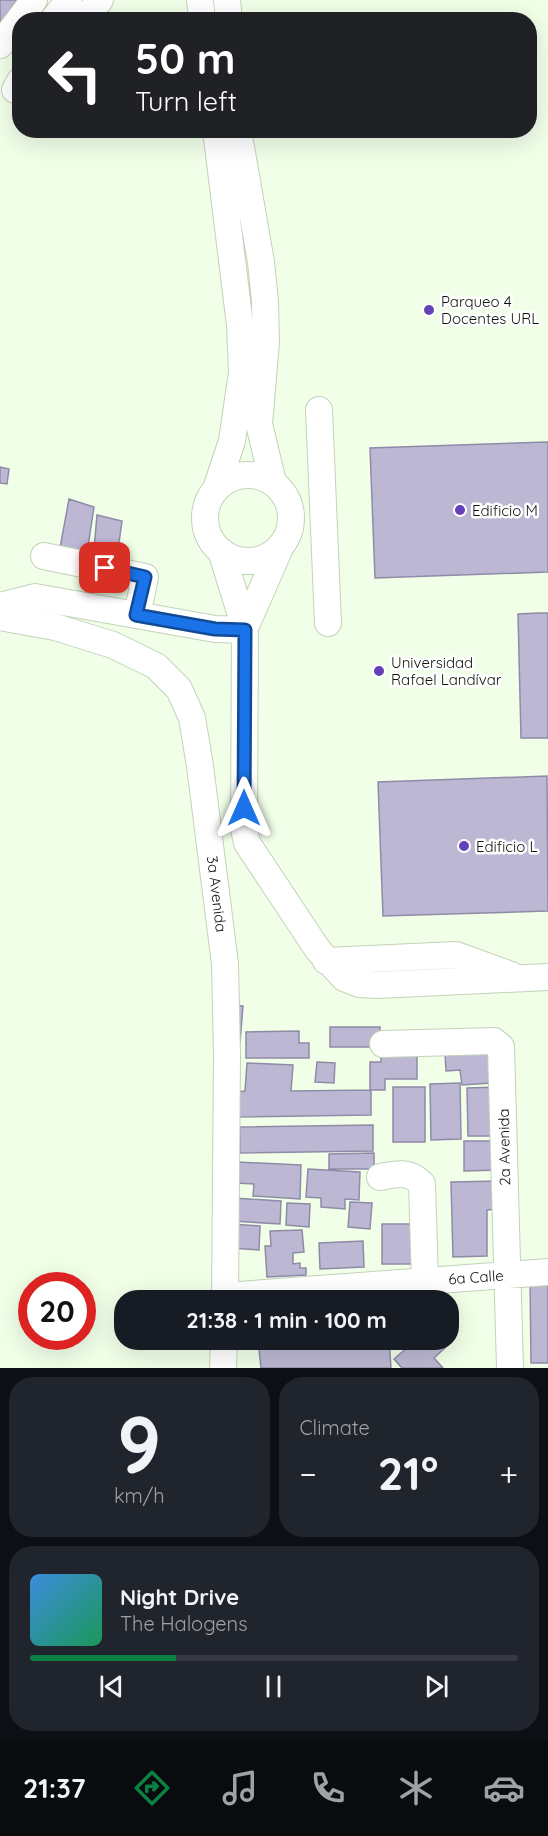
<!DOCTYPE html>
<html lang="en">
<head>
<meta charset="utf-8">
<style>
  body { margin:0; font-family:Quicksand,sans-serif; background:#20242c; color:#f1f3f6; height:100vh; display:flex; flex-direction:column; font-size:22px; white-space:nowrap }
  * { box-sizing:border-box; margin:0 }
  p { font-size:20px; color:#9ea1a6 }
  .icon { flex:none; width:33px; height:33px; fill:none; stroke:currentColor; stroke-width:2; stroke-linecap:round; stroke-linejoin:round }
  .map { position:relative; height:1368px; overflow:hidden }
  .drawer { display:flex; flex-direction:column; gap:9px; padding:9px; background:#0d0f14; flex:1 }
  .drawer>* { flex:none }
  .banner { position:absolute; left:12px; top:12px; width:525px; height:126px; border-radius:24px; box-shadow:0 6px 24px #0002; background:#202124; color:#fff; overflow:hidden }
  .speed { position:absolute; left:18px; top:1272px; display:flex; gap:12px; font-size:30px; font-weight:700; text-align:center }
  .speed>* { display:grid; place-content:center; width:78px; height:78px; border-radius:50%; background:#171b24; box-shadow:0 6px 24px #0002; line-height:1 }
  .speed .limit { border:9px solid #d22; background:#fff; color:#111 }
  .pin { position:absolute; display:grid; place-items:center; width:51px; height:51px; color:#fff; margin:-26px; border-radius:12px; box-shadow:0 3px 9px #0006 }
  .me { position:absolute; width:66px; margin:-33px; rotate:0deg; stroke-linejoin:round; filter:drop-shadow(0 0 4px #0008) }
  .turn { display:flex; align-items:center; gap:21px; height:126px; padding:0 24px; font-size:27px }
  .turn .icon { width:78px; height:78px; stroke-width:2.5 }
  .turn b { display:block; font-size:42px; line-height:51px }
  .big { font-size:45px; font-weight:800; line-height:1.1 }
  .drawer .card { flex:1; display:flex; flex-direction:column; justify-content:center; gap:9px; min-width:0; padding:0 21px; border-radius:24px; background:#20242c }
  .drawer .dial { align-items:center; gap:0 }
  .dial b { font-size:78px; line-height:1 }
  .song { display:flex; align-items:center; gap:18px }
  .cover { width:72px; height:72px; border-radius:9px; background:linear-gradient(135deg,hsl(210 70% 55%),hsl(150 70% 35%)) }
  .played { height:6px; border-radius:3px; background:linear-gradient(90deg,#0b8043 30%,#363941 30%) }
  .keys { display:flex; justify-content:space-around; direction:ltr }
  .heat { display:flex; justify-content:space-between; align-items:center; font-size:33px; direction:ltr }
  .drawer .tiles { flex:1; display:grid; gap:9px; grid-template-columns:1fr 1fr }
  .card:last-child { grid-column:span 2 }
  .trip { position:absolute; left:114px; top:1290px; width:345px; height:60px; border-radius:24px; background:#171b24; box-shadow:0 6px 24px #0002; font-weight:800; line-height:60px; text-align:center }
  .tab-bar { display:flex; height:96px; justify-content:space-around; align-items:center; background:#090b0e; color:#9ea1a6 }
  .tab-bar .icon { width:42px; height:42px }
  .tab-bar .selected { color:#0b8043 }
  .tab-bar b { font-size:27px; color:#f1f3f6 }
  .map>svg:first-child { display:block }
  .building { fill:#bcb8d4; stroke:#8f8ba6; stroke-width:1.5 }
  .lines { fill:none; stroke-linecap:round; stroke-linejoin:round }
  .minor-casing { stroke:#c2d3b9; stroke-width:28 }
  .minor { stroke:#fff; stroke-width:26 }
  .route-casing { stroke:#114b97; stroke-width:15 }
  .route { stroke:#1a73e8; stroke-width:10 }
  .poi-dot { fill:#6541b9; stroke:#fff; stroke-width:2 }
  .labels { text-anchor:middle; dominant-baseline:central; stroke-width:5; stroke-linejoin:round; paint-order:stroke }
  .poi-label { font-size:15px; fill:#0f150c; stroke:#fff; text-anchor:start }
  .street-label { font-size:15px; fill:#0f150c; stroke:#fff }
</style>
</head>
<body>
<div class="map">
<svg width="548" height="1368" viewBox="0 0 548 1368">
  <rect width="100%" height="100%" fill="#f1ffe9"/>
  <!-- building -->
  <path class="building" d="M0,0H17L0,23Z
    M548,442V572L375,578L370,448Z
    M0,467L9,469L7,484L0,483Z
    M69,499L94,507L87,553L60,548Z
    M97,515L122,521L116,564L93,560Z
    M540,613H548V738H521L518,614Z
    M547,776L548,911L383,916L378,782Z
    M232,1005L243,1006L240,1042H230Z
    M330,1027H380V1047H330Z
    M299,1031V1043H309V1058H246V1032Z
    M417,1045V1079H385V1090H370V1062H381V1054Z
    M490,1050L492,1083L462,1085L460,1070L446,1071L445,1054Z
    M317,1062L335,1063L334,1083L315,1082Z
    M247,1063L293,1065L291,1091L371,1090V1115L235,1117L234,1092L245,1091Z
    M460,1083L461,1139L431,1140L430,1084Z
    M393,1087H425V1142H393Z
    M497,1087L498,1136H468L467,1088Z
    M373,1125V1151L240,1153V1127Z
    M464,1141H498L499,1170L464,1171Z
    M374,1153V1169H329V1154Z
    M237,1162L301,1165L300,1199L253,1196L254,1184L236,1183Z
    M308,1169L360,1172L359,1200L345,1199V1209L321,1207V1198L306,1197Z
    M499,1181L500,1209L487,1210V1256L453,1257L451,1182Z
    M233,1198L281,1201L280,1224L232,1221Z
    M350,1202L372,1203L370,1229L348,1227Z
    M287,1203L310,1204L309,1227L286,1225Z
    M232,1224L260,1226L259,1250L231,1248Z
    M382,1224H413V1264H382Z
    M302,1230L304,1252L293,1253V1264L300,1263V1268H306V1275L267,1277L265,1246H271L270,1231Z
    M363,1241L364,1267L320,1269L319,1243Z
    M530,1278H548V1363H531Z
    M392,1298L446,1299V1300H391Z
    M258,1340H389L391,1368H261Z
    M416,1340H441L447,1346L434,1358L443,1368H402L394,1359Z"/>
  <g class="lines">
    <!-- minor casing -->
    <g class="minor-casing">
      <path id="minor" d="M200,0L202,20
        M227,0L229,20
        M53,20L69,0
        M84,20L100,0
        M0,45L34,0
        M15,90L20,81
        M216,130L240,325L242,372L232,441L216,489
        M238,130L261,262L265,301L266,342L259,424L273,482
        M319,410L328,623
        M205 518a43 43 0 1 1 86 0a43 43 0 1 1-86 0Z
        M221,551L245,628L244,829L247,843L318,950L344,978L359,984L378,985L548,977
        M44,556L145,577L137,615
        M0,606L35,597L215,629L245,630
        M0,617L55,627L113,645L156,666L179,689L192,718L200,766L225,964L227,1055L225,1300
        M245,628L280,548
        M326,961L456,955L511,975
        M383,1044L494,1041L501,1047L510,1368
        M380,1177C397,1174 409,1170 422,1184L425,1281
        M225,1296L548,1272
        M223,1368L224,1340"/>
    </g>
    <!-- minor -->
    <use href="#minor" class="minor"/>
  </g>
  <g class="lines">
    <!-- route casing -->
    <g class="route-casing">
      <path id="route" d="M105,568L145,577L136,615L215,629L245,630L244,808"/>
    </g>
    <!-- route -->
    <use href="#route" class="route"/>
  </g>
  <!-- markers -->
  <g class="poi-dot">
    <circle cx="429" cy="310" r="6"/>
    <circle cx="460" cy="510" r="6"/>
    <circle cx="379" cy="671" r="6"/>
    <circle cx="464" cy="846" r="6"/>
  </g>
  <g class="labels">
    <!-- poi labels -->
    <g class="poi-label">
      <text x="441" y="301">Parqueo 4<tspan x="441" dy="17">Docentes URL</tspan></text>
      <text x="472" y="510">Edificio M</text>
      <text x="391" y="662">Universidad<tspan x="391" dy="17">Rafael Landívar</tspan></text>
      <text x="476" y="846">Edificio L</text>
    </g>
    <!-- street labels -->
    <g class="street-label">
      <text transform="translate(217 894) rotate(83)">3a Avenida</text>
      <text transform="translate(504 1147) rotate(-91)">2a Avenida</text>
      <text transform="translate(476 1277) rotate(-4)">6a Calle</text>
    </g>
  </g>
</svg>
<div class="speed"><div class="limit">20</div></div>
<div class="pin" style="left:105px;top:568px;background:#d93025"><svg class="icon" aria-label="arrive" viewBox="0 0 24 24"><path d="M6 21V4h12l-3 4 3 4H6"/></svg></div>
<svg class="me" style="left:244px;top:808px" viewBox="-20 -20 40 40"><path d="M0-17L14 15 0 8-14 15z" fill="#1a73e8" stroke="#fff" stroke-width="4"/></svg>
<div class="trip">21:38 · 1 min · 100 m</div>
<div class="banner">
<div class="turn"><svg class="icon" aria-label="left" viewBox="0 0 24 24"><path d="M17 20v-9H6M10 6l-5 5 5 5"/></svg><div><b>50 m</b>Turn left</div></div>
</div>
</div>
<section class="drawer">
<div class="tiles">
<div class="card dial"><b>9</b><p>km/h</p></div>
<div class="card"><p>Climate</p>
<div class="heat"><a>−</a><b class="big">21°</b><a>+</a></div>
</div>
<div class="card">
<div class="song"><i class="cover"></i><div><b>Night Drive</b><p>The Halogens</p></div></div>
<div class="played"></div>
<div class="keys"><svg class="icon" aria-label="previous" viewBox="0 0 24 24"><path d="M18 5L8 12l10 7zM5 5v14"/></svg><svg class="icon" aria-label="pause" viewBox="0 0 24 24"><path d="M8 5v14M16 5v14"/></svg><svg class="icon" aria-label="next" viewBox="0 0 24 24"><path d="M6 5l10 7-10 7zM19 5v14"/></svg></div>
</div>
</div>
</section>
<nav class="tab-bar">
<b>21:37</b>
<svg class="icon selected" aria-label="directions" viewBox="0 0 24 24"><path d="M12 3l9 9-9 9-9-9zM9 14v-3h6M13 9l2 2-2 2"/></svg>
<svg class="icon" aria-label="music" viewBox="0 0 24 24"><path d="M9 18V5l10-2v13"/><circle cx="6" cy="18" r="3"/><circle cx="16" cy="16" r="3"/></svg>
<svg class="icon" aria-label="phone" viewBox="0 0 24 24"><path d="M5 4h4l2 5-3 2q2 4 5 5l2-3 5 2v4C11 20 4 13 5 4z"/></svg>
<svg class="icon" aria-label="climate" viewBox="0 0 24 24"><path d="M12 3v18M4 7l16 10M4 17L20 7"/></svg>
<svg class="icon" aria-label="car" viewBox="0 0 24 24"><path d="M5 17H2v-5l4-1 3-4h7l3 4 3 1v5h-3M9 17h6M6 11h13"/><circle cx="7" cy="17" r="2"/><circle cx="17" cy="17" r="2"/></svg>
</nav>
</body>
</html>
